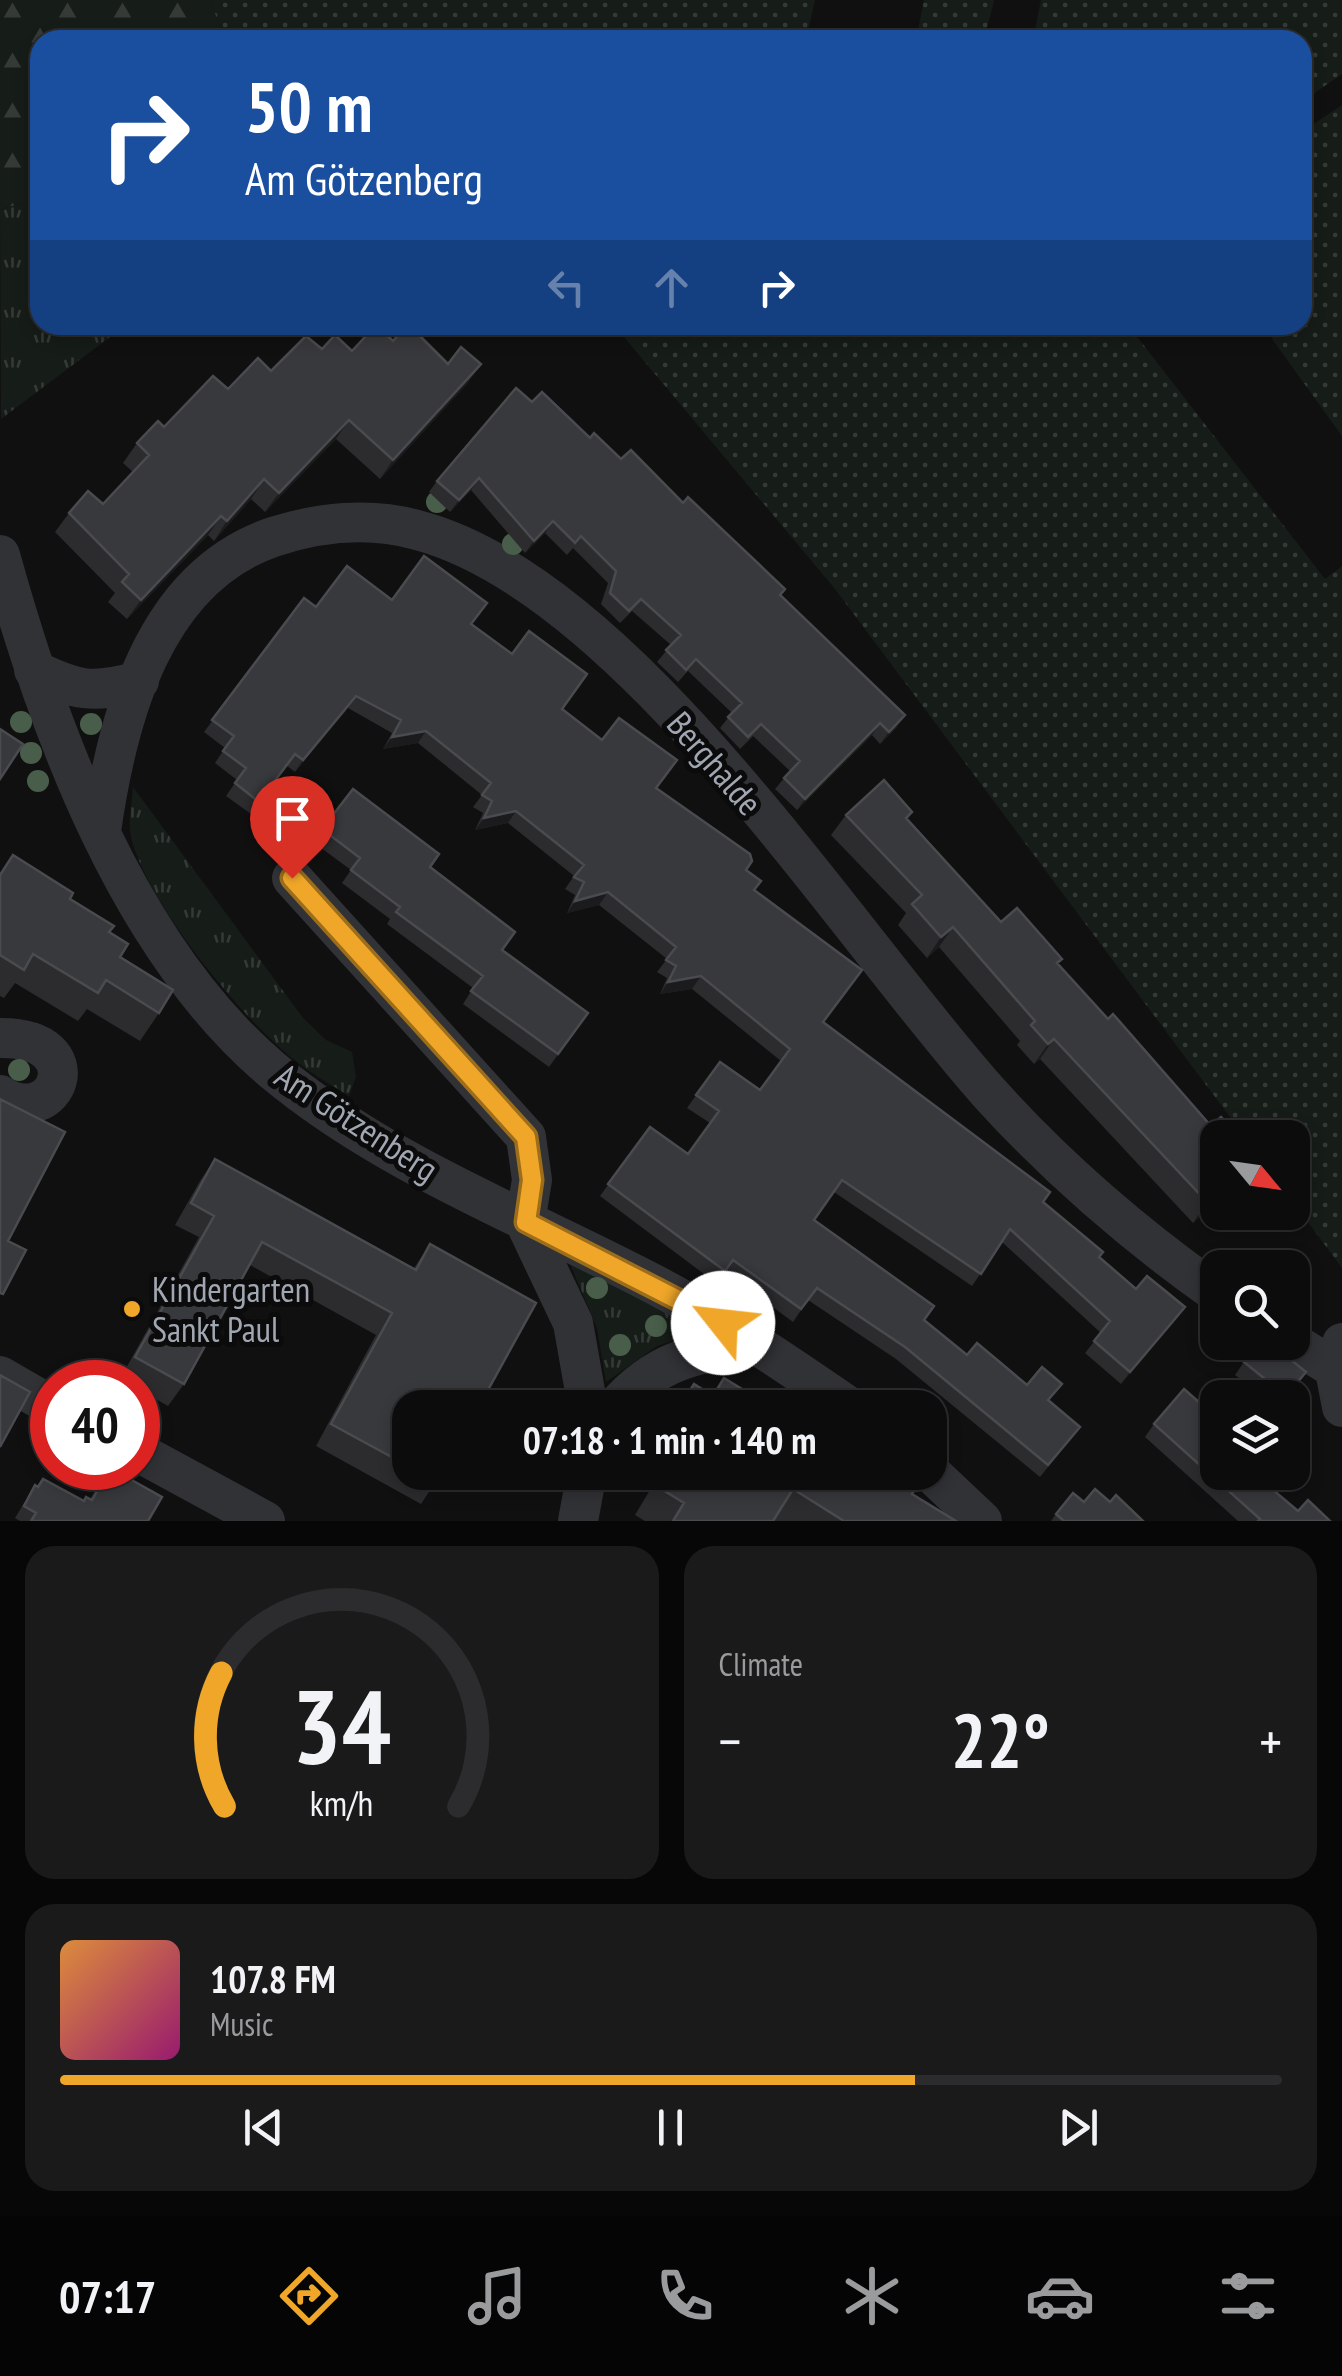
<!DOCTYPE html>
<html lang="en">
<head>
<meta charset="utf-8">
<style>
  body { margin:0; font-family:"PT Sans Narrow",sans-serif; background:#1a1a1b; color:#f1f3f6; height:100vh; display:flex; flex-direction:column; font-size:38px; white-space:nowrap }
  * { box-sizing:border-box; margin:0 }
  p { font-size:32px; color:#9a9b9d }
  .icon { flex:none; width:55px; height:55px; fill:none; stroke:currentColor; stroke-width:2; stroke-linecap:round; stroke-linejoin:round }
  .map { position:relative; height:1521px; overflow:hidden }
  .sheet { display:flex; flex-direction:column; gap:25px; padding:25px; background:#070707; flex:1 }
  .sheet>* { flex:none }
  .banner { position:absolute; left:30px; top:30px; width:1282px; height:305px; border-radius:30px; box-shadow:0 5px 15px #0003,0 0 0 2px #2c2c2e; background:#1a4fa0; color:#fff; overflow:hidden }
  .needle { width:65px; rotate:119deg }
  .fabs { position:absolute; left:1200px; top:1120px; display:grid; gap:20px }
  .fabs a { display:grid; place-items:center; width:110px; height:110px; border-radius:20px; background:#0c0c0d; box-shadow:0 5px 15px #0003,0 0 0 2px #2c2c2e; font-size:50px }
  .speed { position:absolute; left:30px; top:1360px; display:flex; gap:20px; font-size:50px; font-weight:700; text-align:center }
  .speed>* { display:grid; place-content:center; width:130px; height:130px; border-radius:50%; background:#0c0c0d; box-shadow:0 5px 15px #0003,0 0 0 2px #2c2c2e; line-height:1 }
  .speed .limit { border:15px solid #d22; background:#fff; color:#111 }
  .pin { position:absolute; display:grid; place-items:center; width:85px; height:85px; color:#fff; margin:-102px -42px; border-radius:50% 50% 50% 0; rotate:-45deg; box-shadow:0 0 10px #0007 }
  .pin .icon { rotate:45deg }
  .me { position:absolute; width:110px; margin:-55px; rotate:299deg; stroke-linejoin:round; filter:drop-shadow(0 0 8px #0008) }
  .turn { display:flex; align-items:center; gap:35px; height:210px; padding:0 50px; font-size:45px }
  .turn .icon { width:130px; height:130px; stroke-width:2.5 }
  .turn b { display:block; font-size:70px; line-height:85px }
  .lanes { display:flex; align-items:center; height:95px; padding:0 50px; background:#0003; justify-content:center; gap:50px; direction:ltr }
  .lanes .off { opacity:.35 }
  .big { font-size:75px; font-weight:800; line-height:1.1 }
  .sheet .card { flex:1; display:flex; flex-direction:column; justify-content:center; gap:15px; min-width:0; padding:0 35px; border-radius:30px; background:#1a1a1b }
  .sheet .dial { align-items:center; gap:0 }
  .dial svg { height:260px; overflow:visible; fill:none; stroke:#2c2c2e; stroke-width:7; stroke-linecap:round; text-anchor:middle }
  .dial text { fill:#f1f3f6; stroke:none }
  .song { display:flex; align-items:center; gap:30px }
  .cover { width:120px; height:120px; border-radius:15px; background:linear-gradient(135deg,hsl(30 70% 55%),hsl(320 70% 35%)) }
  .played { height:10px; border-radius:5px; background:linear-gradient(90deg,#f0a729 70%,#2c2c2e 70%) }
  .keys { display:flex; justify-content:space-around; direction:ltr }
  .heat { display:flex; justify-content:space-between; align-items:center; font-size:55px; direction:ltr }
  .sheet .tiles { flex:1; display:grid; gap:25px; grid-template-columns:1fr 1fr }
  .card:last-child { grid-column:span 2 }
  .trip { position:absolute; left:392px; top:1390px; width:555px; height:100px; border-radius:30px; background:#0c0c0d; box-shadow:0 5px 15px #0003,0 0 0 2px #2c2c2e; font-weight:800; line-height:100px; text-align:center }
  .tabs { display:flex; height:160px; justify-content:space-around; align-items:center; background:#050505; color:#9a9b9d }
  .tabs .icon { width:70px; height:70px }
  .tabs .selected { color:#f0a729 }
  .tabs b { font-size:45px; color:#f1f3f6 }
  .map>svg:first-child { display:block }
  .grass { fill:url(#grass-tufts) }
  .forest { fill:url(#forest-firs) }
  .garden { fill:url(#garden-dots) }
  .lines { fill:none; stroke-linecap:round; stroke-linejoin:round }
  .minor { stroke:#313236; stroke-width:40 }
  .tree { fill:#495e4a }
  .wall { fill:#2c2c2f }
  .shaded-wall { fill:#1b1b1d }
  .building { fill:#38393d; stroke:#494b4f; stroke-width:2.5 }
  .route-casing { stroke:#9c6d1b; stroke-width:25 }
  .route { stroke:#f0a729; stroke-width:18 }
  .poi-dot { fill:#f0a729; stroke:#0b0b0c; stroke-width:4 }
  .labels { text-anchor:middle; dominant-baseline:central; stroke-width:10; stroke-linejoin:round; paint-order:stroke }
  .street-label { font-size:35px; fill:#a1a7b2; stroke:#0b0b0c }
  .poi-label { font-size:35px; fill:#a1a7b2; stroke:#0b0b0c; text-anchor:start }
</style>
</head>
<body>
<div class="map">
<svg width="1342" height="1521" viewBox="0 0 1342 1521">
  <defs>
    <pattern id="grass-tufts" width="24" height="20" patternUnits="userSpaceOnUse" patternTransform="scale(2.5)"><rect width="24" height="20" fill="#161c17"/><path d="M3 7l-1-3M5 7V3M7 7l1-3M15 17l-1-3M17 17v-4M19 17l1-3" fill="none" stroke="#353a36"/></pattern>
    <pattern id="forest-firs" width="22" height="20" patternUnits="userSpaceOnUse" patternTransform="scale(2.5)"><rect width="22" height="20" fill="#161c17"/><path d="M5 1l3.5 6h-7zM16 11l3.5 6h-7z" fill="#353a36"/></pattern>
    <pattern id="garden-dots" width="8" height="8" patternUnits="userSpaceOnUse" patternTransform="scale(2.5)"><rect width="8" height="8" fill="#161c17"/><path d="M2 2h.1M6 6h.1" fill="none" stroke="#353a36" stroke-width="1.8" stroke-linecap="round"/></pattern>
  </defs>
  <rect width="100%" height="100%" fill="#101011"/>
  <!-- grass -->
  <path class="grass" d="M40,199V325H126L1,419L0,209Z
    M133,787L303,1018L326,1040L352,1052L356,1077L349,1096C332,1085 313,1075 297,1062C243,1020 150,907 132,841C127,826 132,804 133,787Z
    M568,1259L700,1332L657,1346L606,1382L597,1328Z"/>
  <!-- forest -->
  <path class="forest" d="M0,0H210L225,40H40V199L0,209Z"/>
  <!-- garden -->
  <path class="garden" d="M210,0H815L806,40H225Z
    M924,0H994L984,40H916Z
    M1041,0H1342V74L1303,101L1302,40H1033Z
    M1342,105V436L1262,325H1302L1303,131Z
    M614,325H1128L1325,579L1342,566V1268L1293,1202L1292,1138L1245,1137L835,589Z"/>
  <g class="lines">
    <!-- minor -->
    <path class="minor" d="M0,555C49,732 128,947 271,1069C385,1165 529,1218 659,1287C726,1322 788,1365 851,1408
      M34,670C77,691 92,694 139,681
      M101,831C117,719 153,578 273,537C319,522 370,517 417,530C628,585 847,935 991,1095C1059,1170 1136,1236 1218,1294
      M292,878L526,1137L532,1180L525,1222
      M0,1038C95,1037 57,1132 0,1095
      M525,1222L573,1323L588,1408
      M1292,1342L1342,1373
      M1342,1343L1335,1370L1342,1407
      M0,1376L52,1406
      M615,1408C655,1360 699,1351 758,1345
      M138,1452L265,1521
      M930,1472L982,1521
      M578,1521L587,1472"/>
  </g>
  <!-- trees -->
  <g class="tree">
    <circle cx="437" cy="502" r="11"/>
    <circle cx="513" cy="544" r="11"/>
    <circle cx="21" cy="722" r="11"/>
    <circle cx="91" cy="724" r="11"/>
    <circle cx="31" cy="753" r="11"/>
    <circle cx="38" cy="781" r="11"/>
    <circle cx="19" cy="1070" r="11"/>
    <circle cx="597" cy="1288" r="11"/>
    <circle cx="656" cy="1326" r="11"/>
    <circle cx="620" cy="1345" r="11"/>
  </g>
  <!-- wall -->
  <path class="wall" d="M322,349L352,351L448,364H481L467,384L380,479L336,439L265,512L251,499L214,541L208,535L127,619L108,602L115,593L55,532L69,513L103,504L133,472L123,463L137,443L228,389Z
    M532,402L590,438L683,503L785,589L781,596L897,727L880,744L872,735L797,810L775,789L790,771L753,736L740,749L720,728L732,713L688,671L678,682L657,662L671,645L632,611L620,623L601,604L608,583L573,548L567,555L545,533L525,553L471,490L450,512L429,492L437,481Z
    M304,598L316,607L392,600L471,624L562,709L656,788L746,870L754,890L824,1022L1043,1202L1099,1258L1136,1289L1185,1307L1121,1384L1085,1353L1101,1333L1002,1242L972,1286L834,1192L814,1220L924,1320L967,1355L1027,1385L1049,1401L1080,1427L1040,1477L896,1359L808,1300L793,1322L725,1272L716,1283L600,1196L650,1127L688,1154L710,1123L687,1108L720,1062L760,1090L781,1061L692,989L660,994L667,978L657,972L667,959L599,905L567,913L575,895L565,889L574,876L508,823L475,830L483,813L473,807L482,795L418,743L383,749L392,733L348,708L295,772L287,766L251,814L226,796L237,780L215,763L225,748L204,732Z
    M353,789L430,867L502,950L588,1013L549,1067L463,1004L473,988L387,924L390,919L342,883L351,870L313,842Z
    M912,812L908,819L1001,922L1058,964L1218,1138V1199L1193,1223L1040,1059L1034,1064L1017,1045L1020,1041L939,947L927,958L898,925L906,913L831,835L846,815Z
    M13,855L109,932L120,957L159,1013L140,1041L87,1009L78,1021L15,983L4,998L0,996V874Z
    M215,1159L414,1268L430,1244L410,1408V1472H442L421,1504L316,1446L376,1335L250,1265L184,1384L168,1406L138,1389V1382H126L120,1379L199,1237L175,1225L200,1181Z
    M1244,1362L1306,1372L1286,1398H1264L1235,1375Z
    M1154,1424L1260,1479L1298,1511L1330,1521H1238L1145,1437Z
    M110,1468L148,1521H20L15,1518L35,1485L37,1487L43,1479L83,1501L90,1499Z
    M655,1472H878L888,1479L892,1472H925L912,1494L956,1521H645L635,1515L659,1475Z
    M1084,1502H1110L1143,1521H1051L1056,1514Z"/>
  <!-- shaded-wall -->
  <path class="shaded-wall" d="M481,364L467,384L380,479L393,460Z
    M349,420L336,439L265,512L279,493Z
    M479,478L471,490L450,512L459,500Z
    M264,479L251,499L214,541L227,521Z
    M221,516L208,535L127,619L141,600Z
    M553,521L545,533L525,553L534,541Z
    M356,696L348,708L295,772L303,760Z
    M905,715L897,727L880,744L889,732Z
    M880,723L872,735L797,810L805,799Z
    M426,731L418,743L383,749L392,737Z
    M516,811L508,823L475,830L484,818Z
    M608,892L599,905L567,913L575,901Z
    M953,927L939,947L927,958L941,937Z
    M701,976L692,989L660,994L668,982Z
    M1054,1039L1040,1059L1034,1064L1048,1044Z
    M1218,1193V1199L1193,1223L1207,1202Z
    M1185,1307L1176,1320L1121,1384L1130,1372Z"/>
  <!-- building -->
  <path class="building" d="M376,325L393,341L407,325H409L448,364L461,347L481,364L393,460L349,420L279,493L264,479L227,521L221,516L141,600L122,582L129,574L69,513L88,491L103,504L149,455L137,443L158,421L164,427L213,376L228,389L258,358L271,371L306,336L322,349L335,335L352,351Z
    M516,388L532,402L542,392L590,438L594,433L621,459L631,450L683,503L688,497L785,589L780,595L905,715L889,732L880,723L805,799L784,778L800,761L761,724L748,737L728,717L742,703L696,659L686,670L666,650L681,635L641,599L629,611L610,593L616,571L581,536L575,543L553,521L534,541L479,478L459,500L437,481Z
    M424,556L487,603L471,624L512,654L529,631L587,674L562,709L602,740L619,718L677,760L656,788L750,854L752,861L746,870L761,881L754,890L862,970L823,1022L1050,1192L1043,1202L1103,1252L1099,1257L1136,1289L1147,1276L1185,1307L1130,1372L1094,1341L1110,1321L1010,1229L981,1274L842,1180L814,1220L934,1306L924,1320L967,1355L977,1343L1027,1385L1042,1367L1062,1384L1048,1400L1080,1427L1048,1465L905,1347L817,1288L801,1309L733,1260L725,1271L608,1184L650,1127L688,1154L719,1111L696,1095L720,1062L760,1090L790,1049L701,976L668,982L676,966L666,960L676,947L608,892L575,901L584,882L574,877L584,865L516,811L484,818L492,801L482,795L491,783L426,731L392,737L401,720L356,696L303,760L295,754L259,802L235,783L246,768L223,751L234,736L212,720L304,598L316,607L347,566L392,600Z
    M0,729L23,744L0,779Z
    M884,780L912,812L906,818L1001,922L1017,908L1062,959L1057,963L1108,1019L1113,1014L1211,1126L1221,1117L1241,1138H1218V1193L1207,1202L1054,1039L1048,1044L1031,1025L1035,1021L953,927L941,937L912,904L922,895L846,815Z
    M353,789L439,854L430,867L515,932L502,950L588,1013L558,1054L471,991L483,976L396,912L400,907L351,870L360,858L322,829Z
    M13,855L73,893L70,899L114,926L109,932L128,944L120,957L173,990L159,1013L106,980L98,993L33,954L24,970L0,955V875Z
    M0,1099L65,1132L8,1241L26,1250L3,1294L0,1293Z
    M215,1159L416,1270L430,1244L536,1303L478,1408H410V1467L331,1424L392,1313L262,1242L184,1384L135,1357L214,1216L191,1203Z
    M1260,1342H1269L1306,1372L1286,1396L1244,1362Z
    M0,1375L30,1392L0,1447Z
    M724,1378L773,1408H679L694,1384L713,1396Z
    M1184,1389L1209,1411L1213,1406L1218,1410V1472H1264L1259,1478L1298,1511L1308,1500L1330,1521H1258L1260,1519L1154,1424Z
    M110,1468L162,1497L148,1521H31L36,1513L24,1506L35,1485L38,1487L43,1479L84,1501L86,1497L92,1500Z
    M420,1472H442L436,1482Z
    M663,1472H878L890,1480L894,1472H925L912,1494L956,1521H844L793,1489L773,1521H673L684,1503L655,1485Z
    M1095,1489L1110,1502L1116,1495L1143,1521H1064L1056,1514L1073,1493L1084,1502Z"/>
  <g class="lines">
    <!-- route casing -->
    <g class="route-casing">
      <path id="route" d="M292,878L526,1137L532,1180L526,1222L723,1323"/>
    </g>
    <!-- route -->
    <use href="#route" class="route"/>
  </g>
  <!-- markers -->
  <circle class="poi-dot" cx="132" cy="1309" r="10"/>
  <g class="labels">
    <!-- street labels -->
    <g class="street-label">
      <text transform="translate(715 763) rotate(49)">Berghalde</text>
      <text transform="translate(357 1122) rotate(33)">Am Götzenberg</text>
    </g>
    <!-- poi labels -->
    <g class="poi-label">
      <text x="152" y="1289">Kindergarten<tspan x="152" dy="40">Sankt Paul</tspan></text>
    </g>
  </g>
</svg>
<div class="fabs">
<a><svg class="needle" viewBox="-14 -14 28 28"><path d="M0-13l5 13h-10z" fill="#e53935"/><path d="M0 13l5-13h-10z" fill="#9a9b9d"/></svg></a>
<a><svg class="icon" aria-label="search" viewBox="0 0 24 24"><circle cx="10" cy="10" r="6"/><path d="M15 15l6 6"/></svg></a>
<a><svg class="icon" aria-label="layers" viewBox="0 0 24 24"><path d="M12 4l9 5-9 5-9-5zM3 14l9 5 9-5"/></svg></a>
</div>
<div class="speed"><div class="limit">40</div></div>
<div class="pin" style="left:292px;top:878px;background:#d93025"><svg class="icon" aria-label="arrive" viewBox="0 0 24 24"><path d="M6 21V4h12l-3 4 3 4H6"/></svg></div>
<svg class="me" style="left:723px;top:1323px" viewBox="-20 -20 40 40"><circle r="19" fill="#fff"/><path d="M0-13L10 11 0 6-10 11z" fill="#f0a729"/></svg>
<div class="trip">07:18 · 1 min · 140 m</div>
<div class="banner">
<div class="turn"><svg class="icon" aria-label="right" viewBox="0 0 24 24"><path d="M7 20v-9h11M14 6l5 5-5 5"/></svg><div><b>50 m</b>Am Götzenberg</div></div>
<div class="lanes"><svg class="icon off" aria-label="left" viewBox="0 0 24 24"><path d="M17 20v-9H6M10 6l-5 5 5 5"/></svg><svg class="icon off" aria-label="ahead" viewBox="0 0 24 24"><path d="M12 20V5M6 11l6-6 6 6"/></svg><svg class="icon" aria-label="right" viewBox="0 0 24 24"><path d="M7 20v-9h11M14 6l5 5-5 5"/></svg></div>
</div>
</div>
<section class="sheet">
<div class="tiles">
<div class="card dial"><svg viewBox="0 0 100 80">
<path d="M14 69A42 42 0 1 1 86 69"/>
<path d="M14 69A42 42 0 0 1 13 28" stroke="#f0a729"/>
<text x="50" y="56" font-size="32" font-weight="700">34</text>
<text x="50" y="72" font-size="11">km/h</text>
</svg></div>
<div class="card"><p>Climate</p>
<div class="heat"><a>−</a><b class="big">22°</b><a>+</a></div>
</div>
<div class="card">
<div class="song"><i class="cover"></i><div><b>107.8 FM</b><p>Music</p></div></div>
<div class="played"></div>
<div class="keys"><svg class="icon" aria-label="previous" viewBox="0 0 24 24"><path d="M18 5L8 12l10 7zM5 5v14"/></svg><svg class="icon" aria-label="pause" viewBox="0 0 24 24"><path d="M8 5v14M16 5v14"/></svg><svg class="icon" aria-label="next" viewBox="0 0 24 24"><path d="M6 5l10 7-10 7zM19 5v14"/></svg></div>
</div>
</div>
</section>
<nav class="tabs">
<b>07:17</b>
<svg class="icon selected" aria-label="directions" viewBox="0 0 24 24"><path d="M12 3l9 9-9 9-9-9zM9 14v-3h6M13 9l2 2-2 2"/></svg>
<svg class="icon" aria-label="music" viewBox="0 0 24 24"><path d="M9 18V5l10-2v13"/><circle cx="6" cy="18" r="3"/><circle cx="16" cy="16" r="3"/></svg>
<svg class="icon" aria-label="phone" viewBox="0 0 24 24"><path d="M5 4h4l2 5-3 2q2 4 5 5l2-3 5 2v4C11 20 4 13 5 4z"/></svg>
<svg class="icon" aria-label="climate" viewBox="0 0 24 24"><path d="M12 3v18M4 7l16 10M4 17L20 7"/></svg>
<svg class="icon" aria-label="car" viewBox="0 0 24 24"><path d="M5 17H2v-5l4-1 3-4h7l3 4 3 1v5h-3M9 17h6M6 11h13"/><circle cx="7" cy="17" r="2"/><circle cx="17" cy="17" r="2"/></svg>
<svg class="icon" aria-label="filters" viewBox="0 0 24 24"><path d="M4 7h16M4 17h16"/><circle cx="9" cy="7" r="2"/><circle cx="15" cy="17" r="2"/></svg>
</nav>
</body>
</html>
